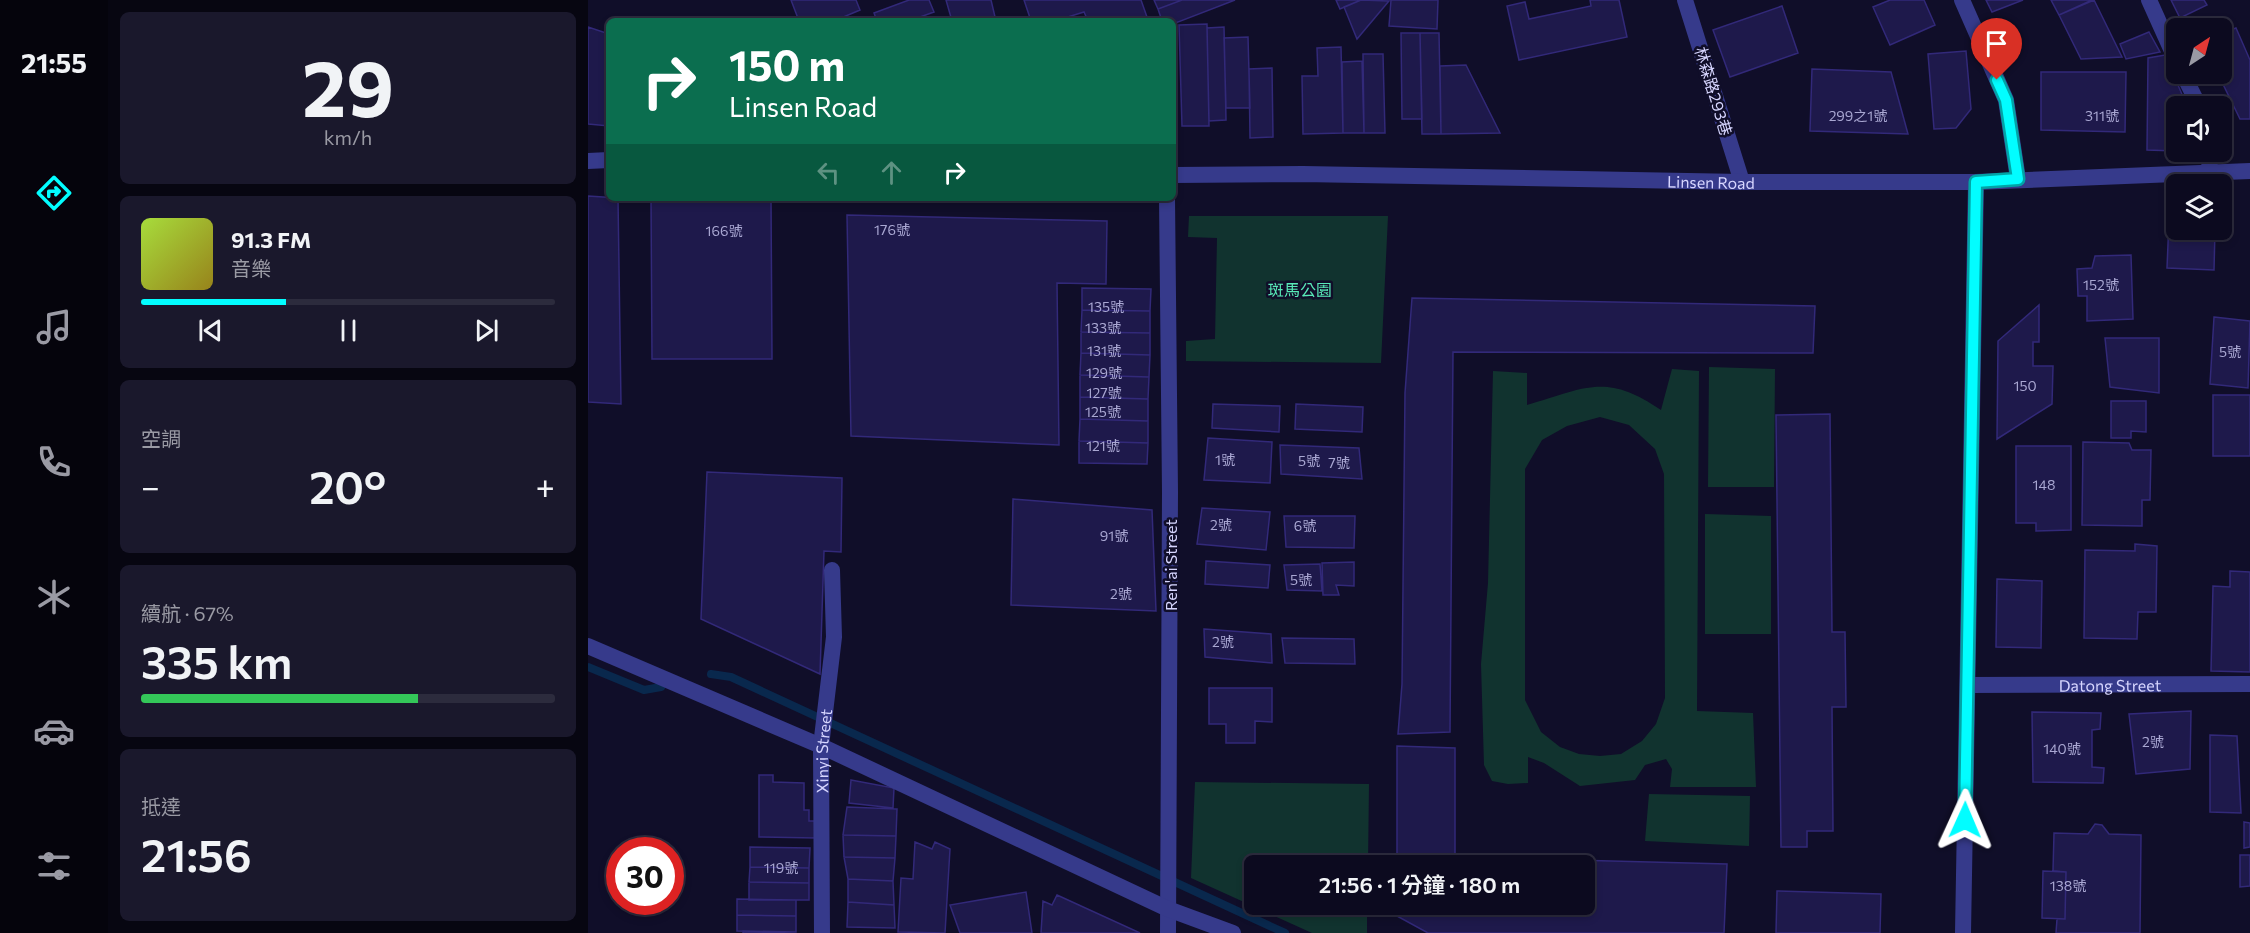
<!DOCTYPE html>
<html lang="zh-TW">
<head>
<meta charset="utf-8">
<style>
  body { margin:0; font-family:Commissioner,"Noto Sans TC",sans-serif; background:#1a182c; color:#f1f3f6; height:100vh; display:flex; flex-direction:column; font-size:22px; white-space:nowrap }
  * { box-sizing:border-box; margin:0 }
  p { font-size:20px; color:#9a9aa4 }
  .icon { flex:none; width:33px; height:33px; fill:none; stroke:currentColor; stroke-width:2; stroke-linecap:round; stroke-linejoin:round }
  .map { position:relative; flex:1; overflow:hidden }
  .drawer { display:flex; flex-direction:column; gap:12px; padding:12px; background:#070611; width:480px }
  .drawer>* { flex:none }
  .top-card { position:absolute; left:18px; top:18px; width:570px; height:183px; border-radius:9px; box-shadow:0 3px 9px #0003,0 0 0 2px #2c2b3d; background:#0b6e4f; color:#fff; overflow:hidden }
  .needle { width:39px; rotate:36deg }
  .fabs { position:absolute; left:1578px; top:18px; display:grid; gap:12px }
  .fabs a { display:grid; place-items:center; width:66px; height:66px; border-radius:9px; background:#0c0a1f; box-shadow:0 3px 9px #0003,0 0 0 2px #2c2b3d; font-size:30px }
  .speed { position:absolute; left:18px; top:837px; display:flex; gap:12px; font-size:30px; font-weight:700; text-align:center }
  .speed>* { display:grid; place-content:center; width:78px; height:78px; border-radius:50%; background:#0c0a1f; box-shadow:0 3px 9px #0003,0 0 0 2px #2c2b3d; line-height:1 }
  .speed .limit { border:9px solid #d22; background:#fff; color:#111 }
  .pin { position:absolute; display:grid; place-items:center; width:51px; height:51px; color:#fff; margin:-62px -26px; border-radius:50% 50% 50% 0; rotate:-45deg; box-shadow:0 0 6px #0007 }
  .pin .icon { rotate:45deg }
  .me { position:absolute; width:66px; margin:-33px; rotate:1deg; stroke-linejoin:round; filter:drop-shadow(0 0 4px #0008) }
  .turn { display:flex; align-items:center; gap:21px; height:126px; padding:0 24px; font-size:27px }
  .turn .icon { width:78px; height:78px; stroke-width:2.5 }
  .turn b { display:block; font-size:42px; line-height:51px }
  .lanes { display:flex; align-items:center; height:57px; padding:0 24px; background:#0003; justify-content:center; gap:30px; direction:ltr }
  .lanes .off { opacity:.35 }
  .big { font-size:45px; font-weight:600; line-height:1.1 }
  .drawer .tile { flex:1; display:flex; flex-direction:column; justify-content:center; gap:9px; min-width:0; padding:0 21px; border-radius:9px; background:#1a182c }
  .drawer .dial { align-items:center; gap:0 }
  .dial b { font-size:78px; line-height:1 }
  .song { display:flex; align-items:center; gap:18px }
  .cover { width:72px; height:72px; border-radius:9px; background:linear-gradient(135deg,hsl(80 70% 55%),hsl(50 70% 35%)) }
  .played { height:6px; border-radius:3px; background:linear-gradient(90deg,#02fdff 35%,#2c2b3d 35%) }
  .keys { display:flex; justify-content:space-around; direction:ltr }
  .heat { display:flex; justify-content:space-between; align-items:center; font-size:33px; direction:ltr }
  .charge { height:9px; border-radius:4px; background:linear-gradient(90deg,#34c759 67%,#2c2b3d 0) }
  .trip { position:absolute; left:656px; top:855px; width:351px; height:60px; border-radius:9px; background:#0c0a1f; box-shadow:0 3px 9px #0003,0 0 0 2px #2c2b3d; font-weight:600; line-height:60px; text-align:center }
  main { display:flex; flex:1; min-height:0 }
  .tabs { display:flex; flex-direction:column; width:108px; justify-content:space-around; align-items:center; background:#05040c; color:#9a9aa4 }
  .tabs .icon { width:42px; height:42px }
  .tabs .current { color:#02fdff }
  .tabs b { font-size:27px; color:#f1f3f6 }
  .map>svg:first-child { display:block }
  .green { fill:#11332f; fill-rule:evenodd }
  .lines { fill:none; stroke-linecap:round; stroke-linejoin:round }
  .stream { stroke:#09284d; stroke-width:8 }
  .building { fill:#1e194b; stroke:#322979; stroke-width:1.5 }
  .minor { stroke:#363a8b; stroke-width:16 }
  .tertiary { stroke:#363a8b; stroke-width:16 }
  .route-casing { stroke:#01a4a6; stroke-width:15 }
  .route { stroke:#02fdff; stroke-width:10 }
  .labels { text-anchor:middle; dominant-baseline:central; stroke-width:5; stroke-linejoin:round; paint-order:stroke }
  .number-label { font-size:14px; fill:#a9a7d2 }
  .street-label { font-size:16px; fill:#d7d6ff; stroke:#100e29 }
  .park-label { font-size:16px; fill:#58e8b7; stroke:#100e29 }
</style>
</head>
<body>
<main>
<nav class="tabs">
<b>21:55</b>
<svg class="icon current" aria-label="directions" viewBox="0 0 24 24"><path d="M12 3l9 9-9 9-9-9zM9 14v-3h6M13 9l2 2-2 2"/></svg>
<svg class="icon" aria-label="music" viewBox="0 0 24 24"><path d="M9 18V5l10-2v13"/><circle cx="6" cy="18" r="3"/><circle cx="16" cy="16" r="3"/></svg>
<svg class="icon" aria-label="phone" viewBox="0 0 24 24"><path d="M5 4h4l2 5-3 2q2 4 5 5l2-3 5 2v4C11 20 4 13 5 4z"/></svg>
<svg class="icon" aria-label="climate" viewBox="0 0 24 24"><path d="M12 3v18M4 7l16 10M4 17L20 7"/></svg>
<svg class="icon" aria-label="car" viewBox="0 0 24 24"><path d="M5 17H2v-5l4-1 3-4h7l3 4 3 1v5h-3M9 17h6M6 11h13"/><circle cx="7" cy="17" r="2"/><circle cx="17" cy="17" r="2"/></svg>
<svg class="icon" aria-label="filters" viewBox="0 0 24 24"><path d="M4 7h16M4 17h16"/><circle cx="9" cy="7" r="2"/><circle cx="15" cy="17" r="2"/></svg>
</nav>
<section class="drawer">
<div class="tile dial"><b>29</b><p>km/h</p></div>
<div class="tile">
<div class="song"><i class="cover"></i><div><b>91.3 FM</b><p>音樂</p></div></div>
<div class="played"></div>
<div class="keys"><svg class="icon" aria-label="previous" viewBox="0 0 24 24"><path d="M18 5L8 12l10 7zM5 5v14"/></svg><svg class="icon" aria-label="pause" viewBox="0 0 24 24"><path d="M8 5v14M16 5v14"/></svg><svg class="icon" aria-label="next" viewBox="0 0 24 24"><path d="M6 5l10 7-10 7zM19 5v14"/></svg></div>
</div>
<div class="tile"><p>空調</p>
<div class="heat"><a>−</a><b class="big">20°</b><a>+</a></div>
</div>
<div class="tile"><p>續航 · 67%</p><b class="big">335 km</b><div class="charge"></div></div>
<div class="tile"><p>抵達</p><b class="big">21:56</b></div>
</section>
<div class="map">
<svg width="1662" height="933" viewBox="0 0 1662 933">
  <rect width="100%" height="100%" fill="#100e29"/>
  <!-- green -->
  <path class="green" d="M601,216H800L793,363L598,361V341L627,339L629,238L600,237Z
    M1121,367L1187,369L1186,487H1120Z
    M1084,369L1111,371L1109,711L1165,713L1168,787H1082L1084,769L1078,759L1057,765L1047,780L992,786L956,763L940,757V783L920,784L904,781L896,765L893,664L900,583L905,371L939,373V405C997,388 1018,372 1073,410ZM1012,417L1041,425L1067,449L1076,474L1077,698L1068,724L1054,741L1033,754L1012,756L991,754L972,747L953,732L937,700V469L954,440L979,426Z
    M1117,514L1183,516V634H1117Z
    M607,782L781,784L780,865L666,866V904L779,905V933H724L603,878Z
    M1061,794L1162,796L1161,846L1057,841Z"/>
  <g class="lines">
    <!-- stream -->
    <path class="stream" d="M0,667L56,690L73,687
      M123,674L143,677L697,933"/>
  </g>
  <!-- building -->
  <path class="building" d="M203,0H268L272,10L246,21H211Z
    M321,0H341L346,12L321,21H289L286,13Z
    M358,0H403L408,21H364Z
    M436,0H553L559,17L547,21H500L496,12L467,21H443Z
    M566,0H594L570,9Z
    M594,0H647L585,24V21H574L570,9Z
    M748,0H773L752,9Z
    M773,0L801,1L769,39L756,7Z
    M803,0H850L849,29L801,26Z
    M1002,0H1031L1039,37L931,60L919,6L937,2L941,19L1003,6Z
    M1302,0H1336L1347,25L1302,45L1285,7Z
    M1398,0H1435L1404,12Z
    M1463,0H1504L1471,15Z
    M1506,0L1534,57L1493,59L1471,15Z
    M1583,0H1616L1619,5L1592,18Z
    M1194,6L1210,53L1142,77L1125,30Z
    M619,24L621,126H594L591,25Z
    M0,27L21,34V126L0,124Z
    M636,27L638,120L621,121L619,28Z
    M1648,28L1662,60V119H1652L1630,74H1634V33Z
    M1561,32L1572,52L1538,59L1532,44Z
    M813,33H832L834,119H814Z
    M832,33H851L853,134H834Z
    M660,37L662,108H638L636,38Z
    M753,47L755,133L715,134L714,76H730L729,48Z
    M1378,51L1383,109L1368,128L1346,129L1340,54Z
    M775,54H795L797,133H776Z
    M1577,55L1599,106H1588V151L1559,150L1560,58Z
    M774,61L776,133H755L754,62Z
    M878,65L912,133L853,134L852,66Z
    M684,68L685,137L662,138L661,69Z
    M1224,69L1303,72L1320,134L1222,131Z
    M1453,72H1538L1537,132L1453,130Z
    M1583,173L1628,178V184H1588V230H1627L1626,270L1579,268Z
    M0,196L30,198L33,404L0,402Z
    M63,198H183L184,359H64Z
    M259,215L519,221L518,284L469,283L471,445L263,436Z
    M1543,255L1545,319L1499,321V296H1490L1489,269L1504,268L1507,256Z
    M494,288L563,289L562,311L494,310Z
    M824,298L1227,306L1225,353L865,352L862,732L810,734L814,684L817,393Z
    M1451,305V342H1445V366H1465L1464,404L1409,439L1410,341Z
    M494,310L562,311V333L493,332Z
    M1626,317L1662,321L1660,388L1622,384Z
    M493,332L562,333V355L493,353Z
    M1517,338H1571V393L1522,387Z
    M493,353L562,355L561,377L492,375Z
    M492,375L561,377L560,399L492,397Z
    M1625,395H1662V456H1625Z
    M492,397L560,399V421L492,419Z
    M1523,401H1558V432L1543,431V438H1523Z
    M625,404L692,406L691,432L624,428Z
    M708,404L775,407L774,432L707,429Z
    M1242,414L1244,632H1257L1258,707H1244L1245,831H1219V847H1193L1188,415Z
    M492,419L560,421V443L491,441Z
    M620,438L684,442L682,483L616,480Z
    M491,441L560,443L559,464L491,463Z
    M1495,442L1541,443L1544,450H1563L1562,500H1554V526L1494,525Z
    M692,445L771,448L774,479L693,474Z
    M1428,446H1483V530L1448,531V523H1428Z
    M119,472L254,478L253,552L236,551L232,674L113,619Z
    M425,499L564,510L568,611L423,605Z
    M614,508L682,512L678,550L609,544Z
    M696,516H767L766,548L698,547Z
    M1547,544L1569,546L1568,612H1550L1549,639L1496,638L1497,550L1547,551Z
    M618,561L682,565L680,588L617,584Z
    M766,562V586L748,585L751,595H735L734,563Z
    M732,564L734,591L699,590L696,565Z
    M1642,571L1662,572V672L1623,671L1625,586L1642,587Z
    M1409,579L1454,581L1453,648L1408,647Z
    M616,629L683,634L684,663L617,657Z
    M694,638L766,639L767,664L697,663Z
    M621,688H684V722L667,721V743H638V724H621Z
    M1603,711L1602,769L1548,774L1541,714Z
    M1444,712L1513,713L1512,729L1504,730V767L1516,768L1515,783L1445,782Z
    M1622,735L1649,736L1653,813L1622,812Z
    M809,746L867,748V857L1139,864L1136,933H840L809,916V904H996V866H809Z
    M171,775H185V782L216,783V810H221V821H229L228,838L171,837Z
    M263,780L306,788L305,808L261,803Z
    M259,807L309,809L308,836L255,835Z
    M1656,822L1662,823V847L1656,848Z
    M1507,824L1514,825L1521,834L1553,835L1552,933H1468L1469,919H1477L1478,872L1465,871L1466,833L1500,834Z
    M255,835L308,836L307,858L256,857Z
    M327,842L344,849L347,842L362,849L357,933L310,932L313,878L325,879Z
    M162,847L222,848L221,868L162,867Z
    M1652,855H1662V886L1652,887Z
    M256,857L307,858L305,881L260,879Z
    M162,867L221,868V883L161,882Z
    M1455,871L1478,872L1477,919L1454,918Z
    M260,879L305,881L306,905L260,902Z
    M161,882L221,883V900H161Z
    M1189,891L1293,894L1292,933H1188Z
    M438,892L444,933H372L362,905Z
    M469,895L552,933H453L455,901L464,905Z
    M149,899L208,900V916L149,915Z
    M260,902L306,905L307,928L259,927Z
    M149,915L208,916V932L149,931Z
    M155,931L208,932L155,933Z"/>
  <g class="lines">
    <!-- minor -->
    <g class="minor">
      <path d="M1097,0L1154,182"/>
      <path d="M1374,0L1418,100L1430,179"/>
      <path d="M1561,0L1588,60"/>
      <path d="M1595,74L1611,106"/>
      <path d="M1620,172L1624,152"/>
      <path d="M579,198L582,492L580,933"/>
      <path d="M0,646L233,746L580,909L645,933"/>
      <path id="s1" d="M1381,685L1662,684"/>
      <path id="s2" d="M234,933L233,746L246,637L244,570"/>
      <path d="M1375,933L1388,182"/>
    </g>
    <!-- tertiary -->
    <g class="tertiary">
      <path d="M0,161L21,160"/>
      <path id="s3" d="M585,175L715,174L1154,182H1388L1662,171"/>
    </g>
  </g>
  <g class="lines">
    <!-- route casing -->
    <g class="route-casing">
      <path id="route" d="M1377,820L1388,182L1430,179L1418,100L1409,80"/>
    </g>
    <!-- route -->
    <use href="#route" class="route"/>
  </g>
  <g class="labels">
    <!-- number labels -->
    <g class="number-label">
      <text x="1270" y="115">299之1號</text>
      <text x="1514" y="115">311號</text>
      <text x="304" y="229">176號</text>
      <text x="136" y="230">166號</text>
      <text x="1513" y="284">152號</text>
      <text x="518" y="306">135號</text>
      <text x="515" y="327">133號</text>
      <text x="516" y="350">131號</text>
      <text x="1642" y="351">5號</text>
      <text x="516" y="372">129號</text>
      <text x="1437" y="385">150</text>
      <text x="516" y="392">127號</text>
      <text x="515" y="411">125號</text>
      <text x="515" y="445">121號</text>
      <text x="637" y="459">1號</text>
      <text x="721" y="460">5號</text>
      <text x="751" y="462">7號</text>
      <text x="1456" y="484">148</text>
      <text x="633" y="524">2號</text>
      <text x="717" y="525">6號</text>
      <text x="526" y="535">91號</text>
      <text x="713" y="579">5號</text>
      <text x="533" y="593">2號</text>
      <text x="635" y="641">2號</text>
      <text x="1565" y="741">2號</text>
      <text x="1474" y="748">140號</text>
      <text x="193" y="867">119號</text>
      <text x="1480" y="885">138號</text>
    </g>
    <!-- street labels -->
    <g class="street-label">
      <text transform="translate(1126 91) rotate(73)">林森路293巷</text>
      <text stroke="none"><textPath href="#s3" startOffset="538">Linsen Road</textPath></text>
      <text transform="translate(582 565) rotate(-90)">Ren'ai Street</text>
      <text stroke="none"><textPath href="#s1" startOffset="141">Datong Street</textPath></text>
      <text stroke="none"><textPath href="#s2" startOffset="182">Xinyi Street</textPath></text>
    </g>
    <!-- park labels -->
    <g class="park-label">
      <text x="712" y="289">斑馬公園</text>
    </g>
  </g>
</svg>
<div class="fabs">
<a><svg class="needle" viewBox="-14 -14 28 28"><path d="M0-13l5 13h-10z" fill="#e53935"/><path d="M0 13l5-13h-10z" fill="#9a9aa4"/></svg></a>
<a><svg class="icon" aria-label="sound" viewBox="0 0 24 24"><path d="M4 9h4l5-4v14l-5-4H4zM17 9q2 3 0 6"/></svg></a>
<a><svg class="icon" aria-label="layers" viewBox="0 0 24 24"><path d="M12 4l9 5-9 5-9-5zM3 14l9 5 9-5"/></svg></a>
</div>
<div class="speed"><div class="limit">30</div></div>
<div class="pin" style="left:1409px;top:80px;background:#d93025"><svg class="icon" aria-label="arrive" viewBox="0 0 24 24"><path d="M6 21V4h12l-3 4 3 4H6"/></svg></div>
<svg class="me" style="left:1377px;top:820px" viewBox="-20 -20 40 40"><path d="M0-17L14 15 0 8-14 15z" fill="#02fdff" stroke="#fff" stroke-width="4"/></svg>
<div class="trip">21:56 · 1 分鐘 · 180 m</div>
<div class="top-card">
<div class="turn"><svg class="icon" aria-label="right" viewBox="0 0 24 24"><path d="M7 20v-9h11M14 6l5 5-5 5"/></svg><div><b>150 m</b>Linsen Road</div></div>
<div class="lanes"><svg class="icon off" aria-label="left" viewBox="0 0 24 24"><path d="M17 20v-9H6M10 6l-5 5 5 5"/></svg><svg class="icon off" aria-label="ahead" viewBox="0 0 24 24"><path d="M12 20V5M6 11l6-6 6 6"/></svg><svg class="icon" aria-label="right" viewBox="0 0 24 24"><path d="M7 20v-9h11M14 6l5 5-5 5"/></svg></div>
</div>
</div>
</main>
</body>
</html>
